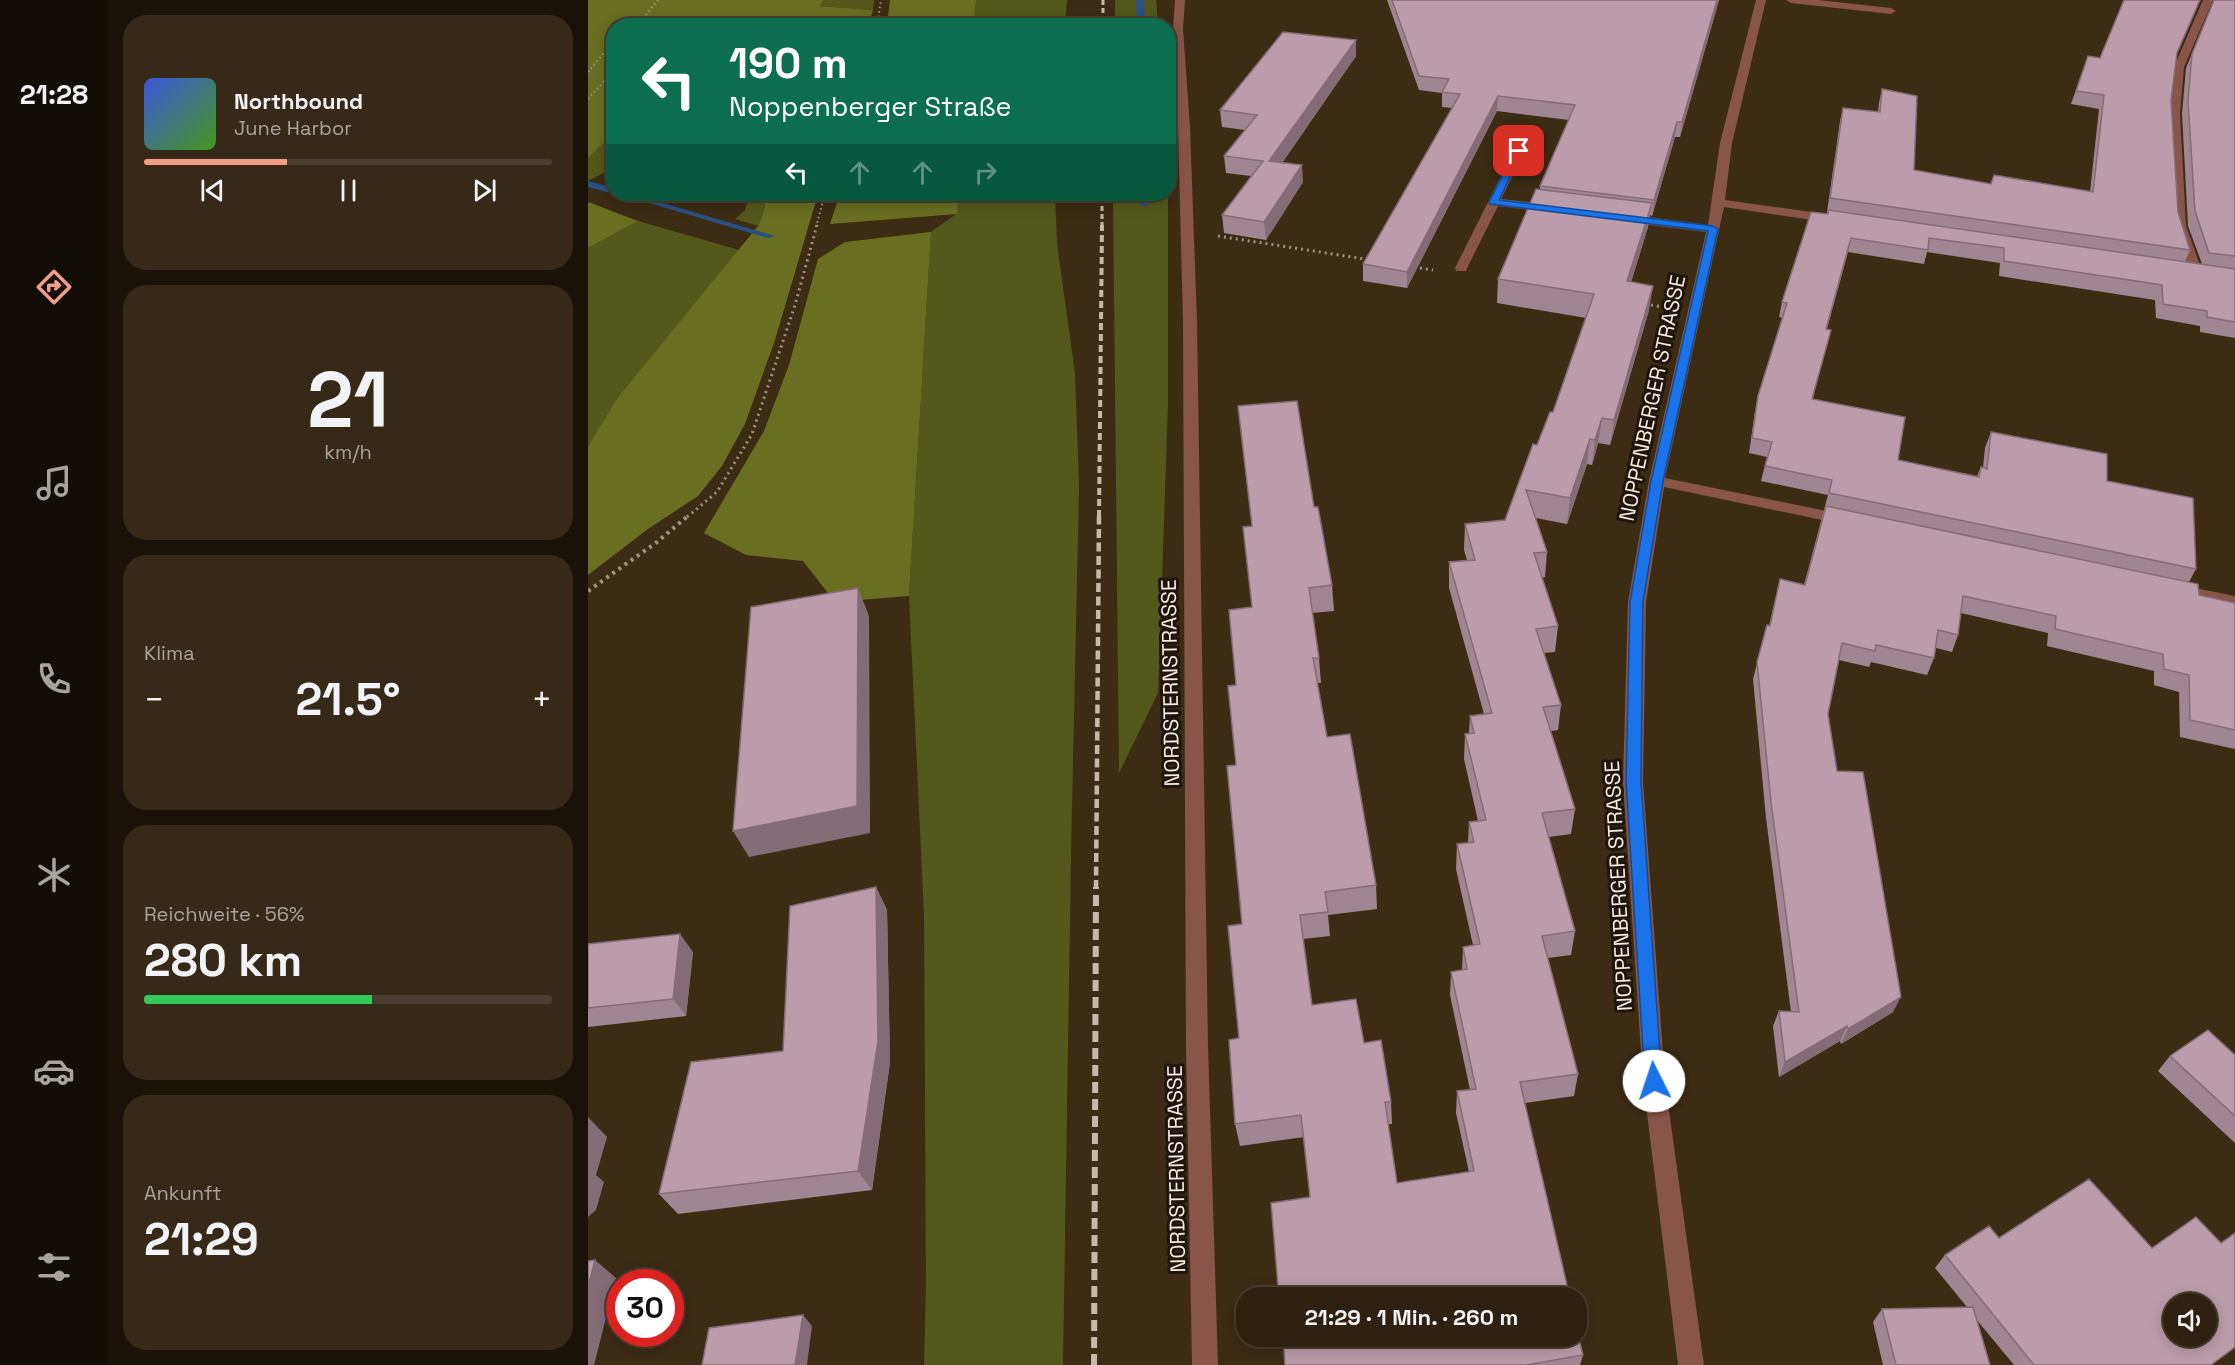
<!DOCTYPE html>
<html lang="de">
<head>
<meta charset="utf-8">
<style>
  body { margin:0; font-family:"Space Grotesk",sans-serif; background:#362918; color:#f1f3f6; height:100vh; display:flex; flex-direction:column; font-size:22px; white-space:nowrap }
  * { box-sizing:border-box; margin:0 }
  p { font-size:20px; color:#a7a39e }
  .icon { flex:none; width:33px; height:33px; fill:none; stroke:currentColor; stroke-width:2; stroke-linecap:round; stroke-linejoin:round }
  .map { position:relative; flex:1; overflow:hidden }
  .sheet { display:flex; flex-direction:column; gap:15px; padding:15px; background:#191208; width:480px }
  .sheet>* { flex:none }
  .hud { position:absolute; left:18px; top:18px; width:570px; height:183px; border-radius:24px; box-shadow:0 3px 15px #0003,0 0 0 2px #493e2f; background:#0b6e4f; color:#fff; overflow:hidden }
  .buttons { position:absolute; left:1575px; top:1293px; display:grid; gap:12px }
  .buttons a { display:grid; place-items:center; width:54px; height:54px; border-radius:50%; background:#2e210f; box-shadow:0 3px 15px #0003,0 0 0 2px #493e2f; font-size:30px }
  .speed { position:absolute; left:18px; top:1269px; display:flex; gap:12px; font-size:30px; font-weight:700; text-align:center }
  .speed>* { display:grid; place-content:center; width:78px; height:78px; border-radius:50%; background:#2e210f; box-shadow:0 3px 15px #0003,0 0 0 2px #493e2f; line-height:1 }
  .speed .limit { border:9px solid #d22; background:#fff; color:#111 }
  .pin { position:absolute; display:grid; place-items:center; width:51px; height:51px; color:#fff; margin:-26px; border-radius:12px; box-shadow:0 3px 9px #0006 }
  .me { position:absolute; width:66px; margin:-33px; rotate:356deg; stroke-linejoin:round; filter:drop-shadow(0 0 4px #0008) }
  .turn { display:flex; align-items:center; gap:21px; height:126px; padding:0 24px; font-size:27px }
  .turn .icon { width:78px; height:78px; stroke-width:2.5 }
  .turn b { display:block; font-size:42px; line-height:51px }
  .lanes { display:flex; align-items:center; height:57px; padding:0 24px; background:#0003; justify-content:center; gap:30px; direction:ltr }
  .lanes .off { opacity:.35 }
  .big { font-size:45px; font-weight:800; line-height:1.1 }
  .sheet .widget { flex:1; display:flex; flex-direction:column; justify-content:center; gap:9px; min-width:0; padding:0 21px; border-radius:24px; background:#362918 }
  .sheet .dial { align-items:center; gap:0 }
  .dial b { font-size:78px; line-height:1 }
  .song { display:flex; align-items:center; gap:18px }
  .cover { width:72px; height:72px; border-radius:9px; background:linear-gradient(135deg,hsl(230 70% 55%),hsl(100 70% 35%)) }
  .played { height:6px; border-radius:3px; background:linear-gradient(90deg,#f49e87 35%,#493e2f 35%) }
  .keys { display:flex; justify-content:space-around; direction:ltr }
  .heat { display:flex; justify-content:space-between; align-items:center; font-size:33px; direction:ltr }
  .charge { height:9px; border-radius:4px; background:linear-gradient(90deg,#34c759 56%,#493e2f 0) }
  .trip { position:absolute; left:648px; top:1287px; width:351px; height:60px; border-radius:24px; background:#2e210f; box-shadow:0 3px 15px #0003,0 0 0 2px #493e2f; font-weight:800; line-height:60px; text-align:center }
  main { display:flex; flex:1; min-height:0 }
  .menu { display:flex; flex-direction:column; width:108px; justify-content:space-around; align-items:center; background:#120d06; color:#a7a39e }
  .menu .icon { width:42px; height:42px }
  .menu .on { color:#f49e87 }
  .menu b { font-size:27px; color:#f1f3f6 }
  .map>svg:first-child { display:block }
  .green { fill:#53591b }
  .forest { fill:#686f21 }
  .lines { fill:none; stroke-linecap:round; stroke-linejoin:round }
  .stream { fill:#285186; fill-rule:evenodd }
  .path-far2 { stroke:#a19381; stroke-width:2; stroke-dasharray:1.5 3; stroke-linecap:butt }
  .path-far1 { stroke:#a19381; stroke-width:3; stroke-dasharray:2 4; stroke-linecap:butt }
  .path { stroke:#a19381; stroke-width:4; stroke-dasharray:3 4.5; stroke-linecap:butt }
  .lane { fill:#895549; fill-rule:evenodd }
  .street { fill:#895549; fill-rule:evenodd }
  .rail-far3 { stroke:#c6b9a9; stroke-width:3; stroke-dasharray:5 3; stroke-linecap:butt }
  .rail-far2 { stroke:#c6b9a9; stroke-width:4; stroke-dasharray:7 4; stroke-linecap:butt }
  .rail-far1 { stroke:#c6b9a9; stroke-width:4.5; stroke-dasharray:9 4.5; stroke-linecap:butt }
  .rail { stroke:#c6b9a9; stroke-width:6; stroke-dasharray:11 6; stroke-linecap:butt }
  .wall { fill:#a28592 }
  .shaded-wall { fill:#846c77 }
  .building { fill:#bc9baa; stroke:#846c77; stroke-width:1.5; fill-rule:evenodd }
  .route { fill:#1a73e8; stroke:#114b97; stroke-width:1.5 }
  .labels { text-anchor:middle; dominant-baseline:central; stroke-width:6; stroke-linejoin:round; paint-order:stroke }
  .street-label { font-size:21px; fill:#f9ede0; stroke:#1e160c }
</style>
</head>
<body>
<main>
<nav class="menu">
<b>21:28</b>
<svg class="icon on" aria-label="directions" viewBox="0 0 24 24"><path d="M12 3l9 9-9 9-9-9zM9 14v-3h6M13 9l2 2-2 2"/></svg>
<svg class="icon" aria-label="music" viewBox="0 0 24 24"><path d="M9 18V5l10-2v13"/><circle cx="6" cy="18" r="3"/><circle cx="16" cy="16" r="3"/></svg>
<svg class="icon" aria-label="phone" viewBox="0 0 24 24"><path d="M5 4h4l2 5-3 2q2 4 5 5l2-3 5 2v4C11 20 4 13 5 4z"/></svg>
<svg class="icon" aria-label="climate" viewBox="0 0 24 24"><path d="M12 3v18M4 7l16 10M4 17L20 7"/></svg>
<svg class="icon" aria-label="car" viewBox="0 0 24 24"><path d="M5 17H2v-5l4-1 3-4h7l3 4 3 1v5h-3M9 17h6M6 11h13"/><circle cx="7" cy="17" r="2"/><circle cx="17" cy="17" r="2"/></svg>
<svg class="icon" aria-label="filters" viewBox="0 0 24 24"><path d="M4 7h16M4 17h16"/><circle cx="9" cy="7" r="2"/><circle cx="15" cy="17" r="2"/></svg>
</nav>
<section class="sheet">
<div class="widget">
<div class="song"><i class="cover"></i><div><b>Northbound</b><p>June Harbor</p></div></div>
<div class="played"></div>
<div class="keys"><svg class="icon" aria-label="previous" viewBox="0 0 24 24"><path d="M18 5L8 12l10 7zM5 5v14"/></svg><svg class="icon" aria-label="pause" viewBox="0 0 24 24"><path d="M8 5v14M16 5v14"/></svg><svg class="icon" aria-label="next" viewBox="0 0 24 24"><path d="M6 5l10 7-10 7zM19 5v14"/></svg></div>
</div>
<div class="widget dial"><b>21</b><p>km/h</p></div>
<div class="widget"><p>Klima</p>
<div class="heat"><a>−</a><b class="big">21.5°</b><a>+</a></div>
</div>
<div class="widget"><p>Reichweite · 56%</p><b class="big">280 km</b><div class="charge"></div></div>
<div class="widget"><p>Ankunft</p><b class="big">21:29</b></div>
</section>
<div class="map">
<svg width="1647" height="1365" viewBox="0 0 1647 1365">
  <rect width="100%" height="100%" fill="#3d2c14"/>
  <!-- green -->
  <path class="green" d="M236,0H286L285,10L232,6Z
    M388,0H479L477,25L386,26Z
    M527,0H568L570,25H527Z
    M25,134V168L0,181V158Z
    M162,194H179L175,214L170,226L147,219L157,210Z
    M370,194H467L469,244L487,373L491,488L483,854L475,1365H336L338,1286L336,915L321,596L343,232L368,214Z
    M525,194H580V404L570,693L531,773Z
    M50,221L151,250L30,397L0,446V248Z"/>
  <!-- forest -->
  <path class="forest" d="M0,0H236L232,6L285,10L281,25L26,26L25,134L0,158Z
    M302,0H388L386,25H299Z
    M179,194H230L187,340L157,424L134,466L110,496L60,529L0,575V446L30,397L170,226L175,214Z
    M252,194H370L369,214L242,224Z
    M0,202L50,221L0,248Z
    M343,232L321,596L247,602L215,561L158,555L116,533L176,431L201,365L230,259L257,242Z"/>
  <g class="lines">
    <!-- stream -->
    <path class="stream" d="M548,0H556L557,26H549Z
      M0,181L26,188L27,194L0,187Z
      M31,194H44L187,236L179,238Z
      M551,194H561L560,207L552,205Z"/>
    <!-- path-far2 -->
    <path class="path-far2" d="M44,26L52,22L70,0
      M289,26L293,0
      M0,72L26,41
      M0,99L26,70
      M228,227L237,194"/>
    <!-- path-far1 -->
    <path class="path-far1" d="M630,236L783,260
      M826,267L845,270
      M1057,304L1076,307
      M99,517L129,492L164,434L207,305L229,225"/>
    <!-- path -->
    <path class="path" d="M0,591L69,542L101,515"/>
    <!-- lane -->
    <path class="lane" d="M1198,0H1230L1303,8L1308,11L1303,14L1203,3Z"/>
    <!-- street -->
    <path class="street" d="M587,0H597L595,29L602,127L609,322L620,1046L630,1365H604L598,1046L595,322L590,127L585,29Z
      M1168,0H1178L1144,143L1137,200L1245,215L1251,219L1245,223L1136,207L1077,478L1258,515L1264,516L1266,520L1264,524L1258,525L1076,487L1058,602L1055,782L1077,1081L1116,1365H1090L1055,1081L1035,782L1040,602L1061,481L1118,232L1038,222L1032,218L1038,214L1120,225L1132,143Z
      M1615,0H1625L1596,67L1592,114L1598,226L1614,271L1607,275L1600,271L1586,226L1580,114L1586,67Z
      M940,131L946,134L913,199L966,205L972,209L966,213L910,206L879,268L878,271H868L867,268L934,134Z
      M1587,584L1647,596V608L1581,594L1579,590L1581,586Z"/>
    <!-- rail-far3 -->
    <path class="rail-far3" d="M515,0V26
      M514,227V194"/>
    <!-- rail-far2 -->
    <path class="rail-far2" d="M511,517L514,225"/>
    <!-- rail-far1 -->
    <path class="rail-far1" d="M508,889L511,515"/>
    <!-- rail -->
    <path class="rail" d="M506,1365L508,887"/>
  </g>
  <!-- wall -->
  <path class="wall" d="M799,0H1131L1092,137H1087L1064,216L1062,215L1060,227L1043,282L1061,310L1022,445L1010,443L1004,465L999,464L979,524L948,518L959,552L957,577L954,578L970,626L967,652L956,653L973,705L970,730L963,731L987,809L983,834L961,837L987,931L983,955L960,958L990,1074L986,1096L937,1103L982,1298L722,1197L716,1137L652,1146L647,1124L654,924L648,765V685L664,607V526L726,507L744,585L746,611L724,613L731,658L733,683H729L739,737L788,885L789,909L740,915L742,936L715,939L724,1005L776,1043L803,1102L804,1124H800L809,1183L881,1172L868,1113L869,1091L882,1090L862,995L863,972L874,970L875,947L885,945L868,869L869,844L880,843L881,822L890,821L876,759L877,734L881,733L882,716L896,714L861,588V562L879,560L876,550L877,524L917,520L949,445L965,412L998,318L909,303L910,279L952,190V186L981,120L909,111L819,288L775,281V264L864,108L854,107V93L831,90Z
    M1626,0H1647V338L1612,332V326L1568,318L1567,300L1411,276L1412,263L1339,252L1336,264L1260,252L1239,329L1225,399L1310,460L1389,476L1393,467L1395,468L1397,448L1403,432L1519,481L1608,569L1601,582L1611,595L1647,603V749L1592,737L1591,692L1566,685V671L1459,646L1460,633L1373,613L1370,635L1364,652L1348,648L1346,658L1339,675L1283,662L1281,667L1251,660L1240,714L1249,771L1305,1012L1253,1044L1252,1041L1191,1077L1185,1026L1191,1011L1203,1012L1178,818L1165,679L1179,625L1181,626L1192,579L1216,585L1240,495L1173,481L1179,457L1161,453L1167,411L1170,396L1195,318L1191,317L1194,302L1239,214L1240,213L1239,212L1252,121L1255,108L1290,112L1291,103L1294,89L1326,170L1403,184L1406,175L1502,192L1511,109L1483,104L1500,56L1512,58L1589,54L1583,100L1590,212L1602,250L1597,261L1614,264L1600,226L1594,114L1598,68Z
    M768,40V56L694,163L715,182L678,240L636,233L634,215L663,176L638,173L636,156L657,130L634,127L632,110Z
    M288,887L299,910L302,1062L284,1190L90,1214L71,1194L195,1051Z
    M0,944L105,952L98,1016L0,1027Z
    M1647,1055V1143L1570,1071L1582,1056Z
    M1411,1238L1623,1365H1426L1388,1319L1402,1365H1295L1285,1322L1294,1309L1379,1307L1347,1268L1357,1255Z
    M995,1355L992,1365H697Z"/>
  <!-- shaded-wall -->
  <path class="shaded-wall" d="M1129,0H1131L1092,137L1094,122Z
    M768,40V56L683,178L681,161Z
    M910,96L909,111L819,288V272Z
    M1089,122L1087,137L1064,216L1066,200Z
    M714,165L715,182L678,240L676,222Z
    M1064,203L1060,227L1036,306L1039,281Z
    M1065,286L1061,310L1022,445L1026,420Z
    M1014,418L1010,443L1004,465L1007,440Z
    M1002,439L999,464L979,524L982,498Z
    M270,588L281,616L282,833L161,857L145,831Z
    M288,887L299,910L302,1062L284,1190L270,1171Z
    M92,934L105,952L98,1016L85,999Z
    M1313,997L1305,1012L1253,1044L1260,1029Z
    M1259,1026L1252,1041L1191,1077L1197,1062Z
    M0,1117L19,1137L8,1175L16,1182L8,1210L0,1217Z
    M7,1260L28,1278L6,1365H0V1287Z
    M215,1315L224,1326L219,1365H207Z"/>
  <!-- building -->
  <path class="building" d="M804,0H1129L1094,122H1089L1066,200L952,186L987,105L910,96L819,272L775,264L872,94L854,92L861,79L831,76Z
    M1536,0H1612L1589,53L1583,100L1590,212L1602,250L1242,198L1255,108L1292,112L1294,89L1329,96L1326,170L1403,184L1406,175L1505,192L1516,95L1488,91L1500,56L1512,58Z
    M1626,0H1647V256L1621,253L1607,211L1600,101L1604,54Z
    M695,32L768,40L681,161L714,165L676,222L634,215L675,161L636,156L669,115L632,110Z
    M948,189L1064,203L1039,281L1065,286L1026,420L1014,418L1007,440L1002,439L982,498L938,490L959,552L946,553L970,626L948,629L973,705L955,707L987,809L954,813L987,931L954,936L990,1074L932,1082L982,1298H691L683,1203L722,1197L713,1115L647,1124L641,1040L651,1038L640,926L654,924L639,766L648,765L640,686L648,685L641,610L664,607L655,527L664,526L650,406L709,401L726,507H730L744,585L721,588L731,658H725L739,737L762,734L788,885L737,892L740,912L712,915L724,1005L768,999L776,1043L793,1040L803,1102H797L809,1183L886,1171L869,1091L888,1089L863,972L879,969L875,947L892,944L869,844L886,842L881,822L898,820L877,734L886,733L882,716L904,713L861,562L887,560L877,524L917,520L945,444L949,445L962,412H965L1006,294L910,279Z
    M1240,210L1647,269V322L1619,317V311L1575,304L1574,285L1416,261V248L1341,238L1340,250L1263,238L1238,329L1243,330L1224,399L1317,417L1310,460L1391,477L1393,467L1399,469L1403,432L1519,454V481L1605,498L1608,569L1241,493L1244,480L1177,466L1184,442L1164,438L1170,396L1199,303L1194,302L1223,212L1240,214Z
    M1238,506L1610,584L1611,595L1647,603V730L1602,720L1601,675L1576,669L1575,654L1467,629L1468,616L1375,596L1370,635L1350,630L1346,658L1288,645L1287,651L1254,643L1240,714L1249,771L1275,772L1313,997L1260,1029L1259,1026L1197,1062L1191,1011L1211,1012L1183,802L1169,662L1179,625L1182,626L1192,579L1217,585Z
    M270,588L269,806L145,831L163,607Z
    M288,887L290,1041L270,1171L71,1194L103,1062L195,1051L202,906Z
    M92,934L85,999L0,1008V944Z
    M1620,1030L1647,1055V1116L1582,1056Z
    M1501,1179L1564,1248L1608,1217L1633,1243L1647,1233V1347L1623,1365H1446L1357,1255L1401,1226L1411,1238ZM1586,1304H1618V1336H1586Z
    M7,1260L0,1287V1261Z
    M1385,1307L1402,1365H1308L1294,1309Z
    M215,1315L207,1365H114L121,1328Z
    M988,1327L995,1355L938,1365H697L695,1336H988Z"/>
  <!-- route -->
  <path class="route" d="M931,148L935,151L911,200L1125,226L1130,229L1075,481L1055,602L1053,782L1074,1081L1072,1086L1066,1089L1060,1086L1057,1081L1038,782L1042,602L1063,481L1120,231L902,204L901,202L927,151Z"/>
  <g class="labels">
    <!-- street labels -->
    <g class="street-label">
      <text transform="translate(1064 398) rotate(-78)">NOPPENBERGER STRASSE</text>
      <text transform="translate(582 683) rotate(-91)">NORDSTERNSTRASSE</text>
      <text transform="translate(1030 886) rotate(-93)">NOPPENBERGER STRASSE</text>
      <text transform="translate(588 1169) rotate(-91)">NORDSTERNSTRASSE</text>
    </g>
  </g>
</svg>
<div class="buttons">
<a><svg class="icon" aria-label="sound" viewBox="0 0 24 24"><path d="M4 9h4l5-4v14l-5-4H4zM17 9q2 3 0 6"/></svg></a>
</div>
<div class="speed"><div class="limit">30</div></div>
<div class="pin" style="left:931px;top:151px;background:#d93025"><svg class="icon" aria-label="arrive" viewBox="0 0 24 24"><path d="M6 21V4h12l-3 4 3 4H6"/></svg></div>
<svg class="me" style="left:1066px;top:1081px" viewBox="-20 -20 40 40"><circle r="19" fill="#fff"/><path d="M0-13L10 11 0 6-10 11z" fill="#1a73e8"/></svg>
<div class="trip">21:29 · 1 Min. · 260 m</div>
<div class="hud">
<div class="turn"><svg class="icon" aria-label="left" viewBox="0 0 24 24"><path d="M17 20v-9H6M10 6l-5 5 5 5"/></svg><div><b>190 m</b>Noppenberger Straße</div></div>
<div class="lanes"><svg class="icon" aria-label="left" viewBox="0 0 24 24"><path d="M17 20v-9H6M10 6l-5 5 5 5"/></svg><svg class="icon off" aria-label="ahead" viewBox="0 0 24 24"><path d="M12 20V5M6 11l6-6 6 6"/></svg><svg class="icon off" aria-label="ahead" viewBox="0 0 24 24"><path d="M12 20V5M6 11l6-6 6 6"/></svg><svg class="icon off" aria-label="right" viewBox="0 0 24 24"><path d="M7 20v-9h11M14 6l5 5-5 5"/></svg></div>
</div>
</div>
</main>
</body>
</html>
